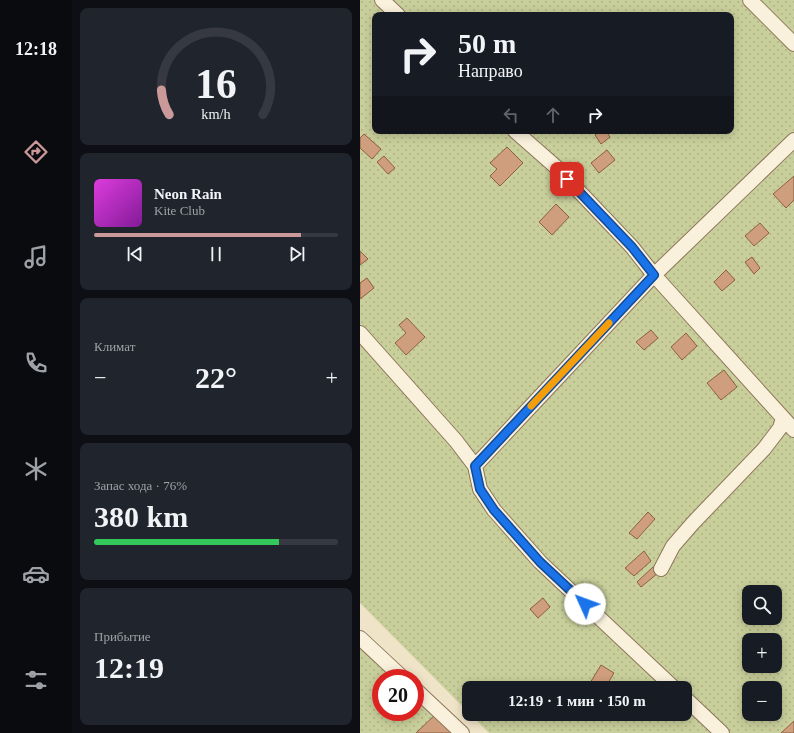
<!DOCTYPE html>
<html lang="ru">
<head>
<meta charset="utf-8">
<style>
  body { margin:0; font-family:"Times New Roman",serif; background:#20242c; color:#f1f3f6; height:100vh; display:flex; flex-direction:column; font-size:15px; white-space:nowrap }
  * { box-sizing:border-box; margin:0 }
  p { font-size:13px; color:#9ea1a6 }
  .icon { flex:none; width:22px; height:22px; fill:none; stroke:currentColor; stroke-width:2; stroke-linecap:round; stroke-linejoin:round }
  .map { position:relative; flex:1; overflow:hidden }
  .panel { display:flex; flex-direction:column; gap:8px; padding:8px; background:#0d0f14; width:288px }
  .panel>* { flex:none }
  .banner { position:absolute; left:12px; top:12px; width:362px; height:122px; border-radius:8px; box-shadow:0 2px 10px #0003; background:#171b24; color:#f1f3f6; overflow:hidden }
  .tools { position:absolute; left:382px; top:585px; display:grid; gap:8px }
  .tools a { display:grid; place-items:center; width:40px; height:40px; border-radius:8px; background:#171b24; box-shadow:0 2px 10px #0003; font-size:20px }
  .speed { position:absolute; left:12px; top:669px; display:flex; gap:8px; font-size:20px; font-weight:700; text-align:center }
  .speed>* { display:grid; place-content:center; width:52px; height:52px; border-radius:50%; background:#171b24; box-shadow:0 2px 10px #0003; line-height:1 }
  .speed .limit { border:6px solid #d22; background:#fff; color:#111 }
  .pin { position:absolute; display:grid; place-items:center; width:34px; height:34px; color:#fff; margin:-17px; border-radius:8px; box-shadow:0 2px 6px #0006 }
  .me { position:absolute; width:44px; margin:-22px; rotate:313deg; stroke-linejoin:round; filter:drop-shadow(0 0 3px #0008) }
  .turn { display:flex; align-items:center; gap:14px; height:84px; padding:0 20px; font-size:18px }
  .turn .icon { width:52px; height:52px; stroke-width:2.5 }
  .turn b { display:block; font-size:28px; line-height:34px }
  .lanes { display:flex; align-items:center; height:38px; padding:0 20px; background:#0003; justify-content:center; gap:20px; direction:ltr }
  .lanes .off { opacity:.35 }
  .big { font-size:30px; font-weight:700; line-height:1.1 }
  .panel .tile { flex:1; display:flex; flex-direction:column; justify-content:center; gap:6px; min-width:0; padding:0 14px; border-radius:8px; background:#20242c }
  .panel .dial { align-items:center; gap:0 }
  .dial svg { height:104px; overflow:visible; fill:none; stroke:#363941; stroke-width:7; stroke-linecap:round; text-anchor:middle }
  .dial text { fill:#f1f3f6; stroke:none }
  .song { display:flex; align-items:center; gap:12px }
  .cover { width:48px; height:48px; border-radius:6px; background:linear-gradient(135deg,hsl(300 70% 55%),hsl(290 70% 35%)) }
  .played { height:4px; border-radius:2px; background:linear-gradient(90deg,#cc999b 85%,#363941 85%) }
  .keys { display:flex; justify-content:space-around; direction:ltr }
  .heat { display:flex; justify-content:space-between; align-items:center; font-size:22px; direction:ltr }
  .charge { height:6px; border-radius:3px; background:linear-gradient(90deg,#34c759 76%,#363941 0) }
  .trip { position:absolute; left:102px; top:681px; width:230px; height:40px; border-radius:8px; background:#171b24; box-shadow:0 2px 10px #0003; font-weight:700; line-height:40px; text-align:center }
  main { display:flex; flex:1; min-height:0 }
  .tabs { display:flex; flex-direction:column; width:72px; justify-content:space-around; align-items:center; background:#090b0e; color:#9ea1a6 }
  .tabs .icon { width:28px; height:28px }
  .tabs .active { color:#cc999b }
  .tabs b { font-size:18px; color:#f1f3f6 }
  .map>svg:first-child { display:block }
  .grass { fill:url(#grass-dots); fill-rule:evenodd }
  .building { fill:#cf9f7d; stroke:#8d5f41 }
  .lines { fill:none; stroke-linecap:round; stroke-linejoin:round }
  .service-casing { stroke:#8d765c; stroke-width:16 }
  .service { stroke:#faf1dc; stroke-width:14 }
  .route-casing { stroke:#114b97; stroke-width:10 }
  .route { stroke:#1a73e8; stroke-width:7 }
  .slow { stroke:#f59e0b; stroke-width:7 }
</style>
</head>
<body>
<main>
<nav class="tabs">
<b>12:18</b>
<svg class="icon active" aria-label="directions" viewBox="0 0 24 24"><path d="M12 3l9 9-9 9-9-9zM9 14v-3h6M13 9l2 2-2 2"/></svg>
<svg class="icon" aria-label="music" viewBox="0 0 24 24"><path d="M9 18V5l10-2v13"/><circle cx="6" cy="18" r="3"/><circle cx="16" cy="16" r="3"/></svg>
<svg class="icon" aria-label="phone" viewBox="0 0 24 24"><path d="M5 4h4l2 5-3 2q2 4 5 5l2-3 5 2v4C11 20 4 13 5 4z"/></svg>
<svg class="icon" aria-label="climate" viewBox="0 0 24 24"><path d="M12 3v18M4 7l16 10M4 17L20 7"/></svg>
<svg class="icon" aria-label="car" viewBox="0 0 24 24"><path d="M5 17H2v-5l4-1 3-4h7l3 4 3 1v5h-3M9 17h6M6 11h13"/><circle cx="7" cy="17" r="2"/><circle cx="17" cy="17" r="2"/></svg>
<svg class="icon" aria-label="filters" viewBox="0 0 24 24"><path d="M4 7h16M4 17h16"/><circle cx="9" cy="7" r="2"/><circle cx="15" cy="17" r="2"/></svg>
</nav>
<section class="panel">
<div class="tile dial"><svg viewBox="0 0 100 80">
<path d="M14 69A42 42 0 1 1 86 69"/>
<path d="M14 69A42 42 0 0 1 8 50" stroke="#cc999b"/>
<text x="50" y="56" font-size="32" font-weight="700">16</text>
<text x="50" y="72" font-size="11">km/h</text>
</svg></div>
<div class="tile">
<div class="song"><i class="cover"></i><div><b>Neon Rain</b><p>Kite Club</p></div></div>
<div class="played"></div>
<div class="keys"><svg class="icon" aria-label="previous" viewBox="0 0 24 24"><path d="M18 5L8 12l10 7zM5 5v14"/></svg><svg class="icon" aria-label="pause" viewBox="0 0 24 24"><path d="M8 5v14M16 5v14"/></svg><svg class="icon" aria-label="next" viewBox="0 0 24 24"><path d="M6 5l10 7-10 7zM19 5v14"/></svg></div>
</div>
<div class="tile"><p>Климат</p>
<div class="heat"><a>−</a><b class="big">22°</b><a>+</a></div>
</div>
<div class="tile"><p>Запас хода · 76%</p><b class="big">380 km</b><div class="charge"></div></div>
<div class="tile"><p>Прибытие</p><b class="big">12:19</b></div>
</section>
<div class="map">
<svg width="434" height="733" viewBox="0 0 434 733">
  <defs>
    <pattern id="grass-dots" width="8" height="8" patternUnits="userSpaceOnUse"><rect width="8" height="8" fill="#c9cf9b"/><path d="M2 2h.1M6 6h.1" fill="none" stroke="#aeb285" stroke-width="1.8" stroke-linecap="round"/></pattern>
  </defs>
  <rect width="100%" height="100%" fill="#f0e4c8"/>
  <!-- grass -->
  <path class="grass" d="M0,0H434V733H129L110,714H325V688H109V713L0,603ZM15,15H371V131H15ZM389,592H415V618H389ZM389,640H415V666H389ZM389,688H415V714H389Z
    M0,634L44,678H21V712H55V690L97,733H0Z"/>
  <!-- building -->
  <path class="building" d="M241,131H246L250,137L241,144L235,135Z
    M4,134L21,149L12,159L0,148V138Z
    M147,147L163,163L140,186L130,176L137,169L130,163Z
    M247,150L255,160L239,173L231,163Z
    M24,156L35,168L28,174L17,162Z
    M434,176V200L426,208L413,194Z
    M196,204L209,217L192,235L179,222Z
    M400,223L409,233L394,246L385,236Z
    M0,251L8,259L0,265Z
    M392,257L400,268L394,274L385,262Z
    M366,270L375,280L362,291L354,282Z
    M7,278L14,288L0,299V283Z
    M47,318L65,337L46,355L35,343L46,333L39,325Z
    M291,330L298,338L284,350L276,342Z
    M326,333L337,346L322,360L311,347Z
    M364,370L377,387L361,400L347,383Z
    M288,512L295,519L277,539L269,533Z
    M284,551L291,561L274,576L265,568Z
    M293,567L298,573L281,587L277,582Z
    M183,598L190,607L178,618L170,609Z
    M241,665L254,673L245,688H239L230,683Z
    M78,712L97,733H56Z
    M434,721V733H421Z"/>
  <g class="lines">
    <!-- service casing -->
    <g class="service-casing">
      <path id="service" d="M22,0L38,15
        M390,0L434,44
        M155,131L196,167L272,247L294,275L434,430
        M0,333L96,441L115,466
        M301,569L313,546L333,523L404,449L420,428L423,418
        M0,638L43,678
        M314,688L180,562L134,510L120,489L115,466L294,275L434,140
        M55,689L102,733
        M325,698L362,733"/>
    </g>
    <!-- service -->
    <use href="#service" class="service"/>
  </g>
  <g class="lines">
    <!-- route casing -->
    <g class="route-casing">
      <path id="route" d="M207,179L272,247L294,275L115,466L120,489L134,510L180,562L225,604"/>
    </g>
    <!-- route -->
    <use href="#route" class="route"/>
    <!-- slow -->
    <path class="slow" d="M171,406L249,323"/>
  </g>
</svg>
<div class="tools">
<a><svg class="icon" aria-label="search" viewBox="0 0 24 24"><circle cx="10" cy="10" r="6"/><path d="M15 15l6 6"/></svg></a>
<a>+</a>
<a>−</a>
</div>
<div class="speed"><div class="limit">20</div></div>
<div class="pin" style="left:207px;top:179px;background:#d93025"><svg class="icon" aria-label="arrive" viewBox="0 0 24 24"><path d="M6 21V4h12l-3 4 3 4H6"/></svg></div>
<svg class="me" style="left:225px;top:604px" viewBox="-20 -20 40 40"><circle r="19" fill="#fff"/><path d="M0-13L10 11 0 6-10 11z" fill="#1a73e8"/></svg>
<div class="trip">12:19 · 1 мин · 150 m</div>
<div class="banner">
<div class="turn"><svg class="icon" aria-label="right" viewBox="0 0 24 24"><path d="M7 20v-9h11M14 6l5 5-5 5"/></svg><div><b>50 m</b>Направо</div></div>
<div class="lanes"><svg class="icon off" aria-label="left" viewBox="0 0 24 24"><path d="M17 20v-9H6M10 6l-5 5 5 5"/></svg><svg class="icon off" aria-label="ahead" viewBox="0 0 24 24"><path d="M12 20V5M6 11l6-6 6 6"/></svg><svg class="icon" aria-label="right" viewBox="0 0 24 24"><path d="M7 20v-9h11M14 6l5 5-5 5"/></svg></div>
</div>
</div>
</main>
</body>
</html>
